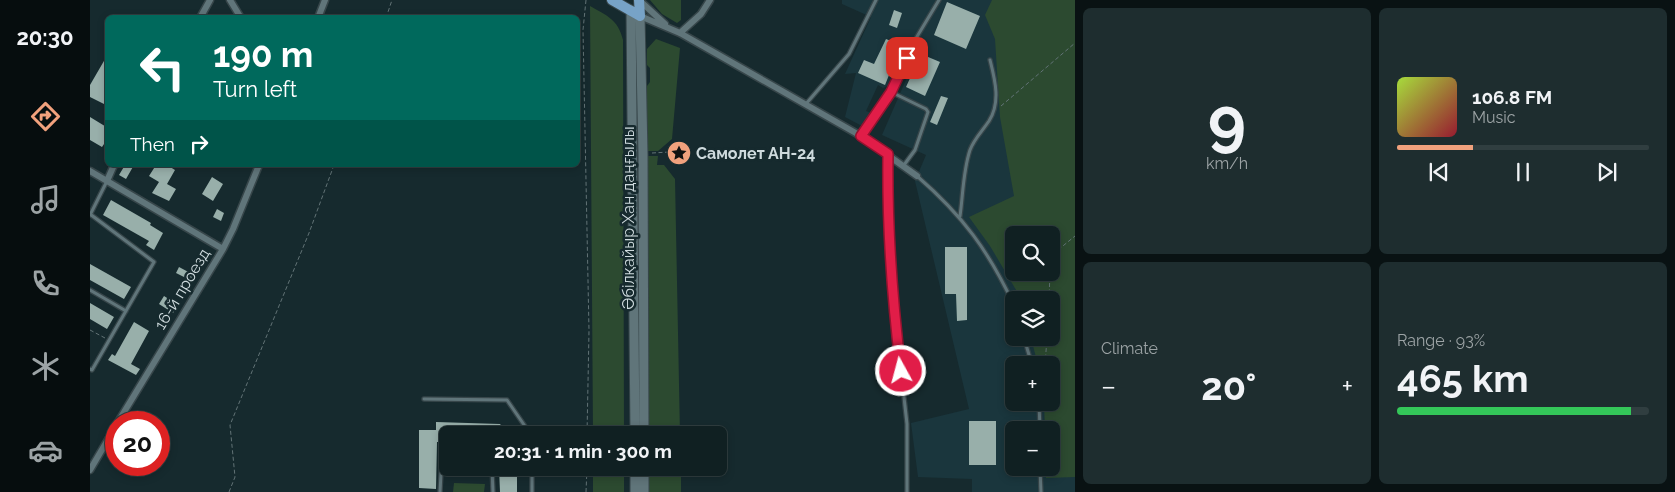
<!DOCTYPE html>
<html lang="en">
<head>
<meta charset="utf-8">
<style>
  body { margin:0; font-family:Raleway,sans-serif; background:#1e2d2f; color:#f1f3f6; height:100vh; display:flex; flex-direction:column; font-size:19px; white-space:nowrap }
  * { box-sizing:border-box; margin:0 }
  p { font-size:16px; color:#9ca3a5 }
  .icon { flex:none; width:28px; height:28px; fill:none; stroke:currentColor; stroke-width:2; stroke-linecap:round; stroke-linejoin:round }
  .map { position:relative; flex:1; overflow:hidden }
  .sheet { display:flex; flex-direction:column; gap:8px; padding:8px; background:#091213; width:600px }
  .sheet>* { flex:none }
  .guide { position:absolute; left:15px; top:15px; width:475px; height:152px; border-radius:8px; box-shadow:0 2px 8px #0003,0 0 0 1px #303e40; background:#00695c; color:#fff; overflow:hidden }
  .controls { position:absolute; left:915px; top:226px; display:grid; gap:10px }
  .controls a { display:grid; place-items:center; width:55px; height:55px; border-radius:8px; background:#102022; box-shadow:0 2px 8px #0003,0 0 0 1px #303e40; font-size:25px }
  .speed { position:absolute; left:15px; top:411px; display:flex; gap:10px; font-size:25px; font-weight:700; text-align:center }
  .speed>* { display:grid; place-content:center; width:65px; height:65px; border-radius:50%; background:#102022; box-shadow:0 2px 8px #0003,0 0 0 1px #303e40; line-height:1 }
  .speed .limit { border:8px solid #d22; background:#fff; color:#111 }
  .pin { position:absolute; display:grid; place-items:center; width:42px; height:42px; color:#fff; margin:-21px; border-radius:10px; box-shadow:0 2px 8px #0006 }
  .me { position:absolute; width:55px; margin:-28px; rotate:353deg; stroke-linejoin:round; filter:drop-shadow(0 0 4px #0008) }
  .turn { display:flex; align-items:center; gap:18px; height:105px; padding:0 25px; font-size:22px }
  .turn .icon { width:65px; height:65px; stroke-width:2.5 }
  .turn b { display:block; font-size:35px; line-height:42px }
  .then { display:flex; align-items:center; height:48px; padding:0 25px; background:#0003; gap:10px; font-size:19px }
  .big { font-size:38px; font-weight:700; line-height:1.1 }
  .sheet .card { flex:1; display:flex; flex-direction:column; justify-content:center; gap:8px; min-width:0; padding:0 18px; border-radius:8px; background:#1e2d2f }
  .sheet .dial { align-items:center; gap:0 }
  .dial b { font-size:65px; line-height:1 }
  .song { display:flex; align-items:center; gap:15px }
  .cover { width:60px; height:60px; border-radius:8px; background:linear-gradient(135deg,hsl(80 70% 55%),hsl(350 70% 35%)) }
  .played { height:5px; border-radius:2px; background:linear-gradient(90deg,#f1a17d 30%,#303e40 30%) }
  .keys { display:flex; justify-content:space-around; direction:ltr }
  .heat { display:flex; justify-content:space-between; align-items:center; font-size:28px; direction:ltr }
  .charge { height:8px; border-radius:4px; background:linear-gradient(90deg,#34c759 93%,#303e40 0) }
  .sheet .tiles { flex:1; display:grid; gap:8px; grid-template-columns:repeat(2,1fr) }
  .trip { position:absolute; left:349px; top:426px; width:288px; height:50px; border-radius:8px; background:#102022; box-shadow:0 2px 8px #0003,0 0 0 1px #303e40; font-weight:700; line-height:50px; text-align:center }
  main { display:flex; flex:1; min-height:0 }
  .menu { display:flex; flex-direction:column; width:90px; justify-content:space-around; align-items:center; background:#060d0e; color:#9ca3a5 }
  .menu .icon { width:35px; height:35px }
  .menu .selected { color:#f1a17d }
  .menu b { font-size:22px; color:#f1f3f6 }
  .map>svg:first-child { display:block }
  .built { fill:#1a363d; fill-rule:evenodd }
  .green { fill:#2c4a30; fill-rule:evenodd }
  .building { fill:#98afaa }
  .lines { fill:none; stroke-linecap:round; stroke-linejoin:round }
  .lane-casing { stroke:#37464a; stroke-width:5.5 }
  .street-casing { stroke:#37464a; stroke-width:9 }
  .secondary-casing { stroke:#37464a; stroke-width:11 }
  .primary-casing { stroke:#37464a; stroke-width:12 }
  .path { stroke:#627376; stroke-width:1; stroke-dasharray:4 2.5; stroke-linecap:butt }
  .lane { stroke:#60757a; stroke-width:3 }
  .street { stroke:#60757a; stroke-width:6 }
  .secondary { stroke:#60757a; stroke-width:9 }
  .primary { stroke:#77a3c7; stroke-width:10 }
  .route-casing { stroke:#92132f; stroke-width:12 }
  .route { stroke:#e11d48; stroke-width:9 }
  .labels { text-anchor:middle; dominant-baseline:central; stroke-width:5; stroke-linejoin:round; paint-order:stroke }
  .poi-label { font-size:16px; font-weight:bold; fill:#cedadd; stroke:#162a2e; text-anchor:start }
  .street-label { font-size:16px; fill:#cedadd; stroke:#162a2e }
</style>
</head>
<body>
<main>
<nav class="menu">
<b>20:30</b>
<svg class="icon selected" aria-label="directions" viewBox="0 0 24 24"><path d="M12 3l9 9-9 9-9-9zM9 14v-3h6M13 9l2 2-2 2"/></svg>
<svg class="icon" aria-label="music" viewBox="0 0 24 24"><path d="M9 18V5l10-2v13"/><circle cx="6" cy="18" r="3"/><circle cx="16" cy="16" r="3"/></svg>
<svg class="icon" aria-label="phone" viewBox="0 0 24 24"><path d="M5 4h4l2 5-3 2q2 4 5 5l2-3 5 2v4C11 20 4 13 5 4z"/></svg>
<svg class="icon" aria-label="climate" viewBox="0 0 24 24"><path d="M12 3v18M4 7l16 10M4 17L20 7"/></svg>
<svg class="icon" aria-label="car" viewBox="0 0 24 24"><path d="M5 17H2v-5l4-1 3-4h7l3 4 3 1v5h-3M9 17h6M6 11h13"/><circle cx="7" cy="17" r="2"/><circle cx="17" cy="17" r="2"/></svg>
</nav>
<div class="map">
<svg width="985" height="492" viewBox="0 0 985 492">
  <rect width="100%" height="100%" fill="#162a2e"/>
  <!-- built -->
  <path class="built" d="M752,0H985V492H882V479L828,477L821,423L879,409L825,181L836,155L792,135L832,43L822,37L802,84L793,88L788,85L776,111L781,113L777,124L772,126L755,117L766,73L755,74L781,17L752,4ZM924,235H961V272H924ZM924,300H961V338H924ZM924,365H961V402H924ZM924,430H961V468H924Z"/>
  <!-- green -->
  <path class="green" d="M560,0H591V20L587,23L572,14Z
    M902,0H985V477L956,478L955,468H961V430H955L954,403L961,402V365H948L941,338H961V300H932L900,246L879,217L924,196L910,117L905,39L895,15ZM924,235H961V272H924Z
    M500,6C517,16 528,19 533,40L534,435H503Z
    M566,39L590,48L582,139L568,151H557V86L560,82V68L557,65V49Z
    M557,156H568L567,165H574L585,179L590,435H559Z
    M503,468H534V492H503Z
    M559,468H591V492H559Z
    M364,483L395,484L394,492H363Z"/>
  <!-- building -->
  <path class="building" d="M857,2L890,16L876,49L844,35Z
    M804,10L812,13L807,28L799,25Z
    M796,39L811,45L795,85L768,73L774,60L784,64Z
    M18,54V88L15,93L18,98L14,104L0,97V85Z
    M831,54L850,62L835,96L816,87Z
    M851,96L858,98L847,125L840,122Z
    M0,117L18,128V138L12,147L0,140Z
    M35,165H44L36,179L29,175Z
    M66,165H77L85,170L77,184L86,189L79,201L62,193L69,182L59,176Z
    M122,177L133,184L123,201L112,194Z
    M21,200L61,223L60,225L73,233L64,250L56,245L59,241L13,215Z
    M127,209L134,213L131,221L123,217Z
    M855,247H877V320L867,321L866,294H855Z
    M0,264L41,287L34,299L0,280Z
    M89,267L104,275L102,281L86,273Z
    M74,296L88,305L83,313L69,304Z
    M0,303L24,317L17,329L0,319Z
    M44,322L59,331L41,364L50,369L46,375L18,360L22,354L25,356Z
    M879,421H906V465H879Z
    M346,422L410,424L419,435H358V442H347L346,489L329,488V430H346Z
    M355,462H358V468H394V475L354,474Z
    M409,468H427V492H410Z"/>
  <g class="lines">
    <!-- lane casing -->
    <g class="lane-casing">
      <path id="lane" d="M801,92L836,109L838,112L825,150L814,165
        M715,105L759,54L786,0
        M771,136L801,92L825,40L849,0
        M798,156L797,218L803,299L817,424V492
        M827,176C873,216 898,250 924,305
        M0,214L64,262L2,370L0,369
        M0,215L17,181
        M870,216C873,195 873,171 880,150C884,139 893,130 899,121C911,102 905,80 900,60
        M0,290L36,311
        M934,338L942,365
        M334,399L417,400L441,435
        M949,402L950,430
        M402,468L403,492
        M442,468V492
        M950,468L951,492
        M350,492L352,455L358,449"/>
    </g>
    <!-- street casing -->
    <g class="street-casing">
      <path id="street" d="M140,0L151,18
        M549,0L575,24
        M550,16L590,33L771,136L827,176
        M110,18L120,0
        M228,18L235,0
        M590,33L611,14L620,0
        M0,171L133,249
        M17,181L24,165
        M28,422L133,249L143,229L169,165
        M0,470L26,426"/>
    </g>
    <!-- secondary casing -->
    <g class="secondary-casing">
      <path id="secondary" d="M541,10L545,435
        M550,16L553,154L554,435
        M545,468V492
        M554,468V492"/>
    </g>
    <!-- primary casing -->
    <g class="primary-casing">
      <path id="primary" d="M522,0L550,16
        M549,0L550,16"/>
    </g>
    <!-- path -->
    <path class="path" d="M496,0L493,30L499,331L497,435
      M296,18L302,0
      M911,106L985,43
      M562,153L580,152
      M961,268L968,250L985,236
      M959,300L960,272
      M0,330L15,338
      M955,365L957,338
      M139,492L145,477L140,425L219,233L244,165
      M496,492L497,468"/>
    <!-- lane -->
    <use href="#lane" class="lane"/>
    <!-- street -->
    <use href="#street" class="street"/>
    <!-- secondary -->
    <use href="#secondary" class="secondary"/>
    <!-- primary -->
    <use href="#primary" class="primary"/>
  </g>
  <g class="lines">
    <!-- route casing -->
    <g class="route-casing">
      <path id="route" d="M811,371C802,298 797,227 798,154L771,136L801,92L817,58"/>
    </g>
    <!-- route -->
    <use href="#route" class="route"/>
  </g>
  <!-- icons -->
  <defs>
    <g id="sight-disc" transform="scale(1.25)"><circle r="9.5" fill="#f1a17d" stroke="#162a2e"/><path d="M0-6L1.8-2.2L6-1.7L2.9 1.2L3.7 5.4L0 3.3L-3.7 5.4L-2.9 1.2L-6-1.7L-1.8-2.2Z" fill="#111"/></g>
  </defs>
  <g fill-rule="evenodd">
    <use href="#sight-disc" x="589" y="153"/>
  </g>
  <g class="labels">
    <!-- poi labels -->
    <g class="poi-label">
      <text x="606" y="153">Самолет АН-24</text>
    </g>
    <!-- street labels -->
    <g class="street-label">
      <text transform="translate(538 218) rotate(-90)">Әбілқайыр Хан даңғылы</text>
      <text transform="translate(92 289) rotate(-59)">16-й проезд</text>
    </g>
  </g>
</svg>
<div class="controls">
<a><svg class="icon" aria-label="search" viewBox="0 0 24 24"><circle cx="10" cy="10" r="6"/><path d="M15 15l6 6"/></svg></a>
<a><svg class="icon" aria-label="layers" viewBox="0 0 24 24"><path d="M12 4l9 5-9 5-9-5zM3 14l9 5 9-5"/></svg></a>
<a>+</a>
<a>−</a>
</div>
<div class="speed"><div class="limit">20</div></div>
<div class="pin" style="left:817px;top:58px;background:#d93025"><svg class="icon" aria-label="arrive" viewBox="0 0 24 24"><path d="M6 21V4h12l-3 4 3 4H6"/></svg></div>
<svg class="me" style="left:811px;top:371px" viewBox="-20 -20 40 40"><circle r="17" fill="#e11d48" stroke="#fff" stroke-width="3"/><path d="M0-11L8 9 0 5-8 9z" fill="#fff"/></svg>
<div class="trip">20:31 · 1 min · 300 m</div>
<div class="guide">
<div class="turn"><svg class="icon" aria-label="left" viewBox="0 0 24 24"><path d="M17 20v-9H6M10 6l-5 5 5 5"/></svg><div><b>190 m</b>Turn left</div></div>
<div class="then">Then<svg class="icon" aria-label="right" viewBox="0 0 24 24"><path d="M7 20v-9h11M14 6l5 5-5 5"/></svg></div>
</div>
</div>
<section class="sheet">
<div class="tiles">
<div class="card dial"><b>9</b><p>km/h</p></div>
<div class="card">
<div class="song"><i class="cover"></i><div><b>106.8 FM</b><p>Music</p></div></div>
<div class="played"></div>
<div class="keys"><svg class="icon" aria-label="previous" viewBox="0 0 24 24"><path d="M18 5L8 12l10 7zM5 5v14"/></svg><svg class="icon" aria-label="pause" viewBox="0 0 24 24"><path d="M8 5v14M16 5v14"/></svg><svg class="icon" aria-label="next" viewBox="0 0 24 24"><path d="M6 5l10 7-10 7zM19 5v14"/></svg></div>
</div>
<div class="card"><p>Climate</p>
<div class="heat"><a>−</a><b class="big">20°</b><a>+</a></div>
</div>
<div class="card"><p>Range · 93%</p><b class="big">465 km</b><div class="charge"></div></div>
</div>
</section>
</main>
</body>
</html>
